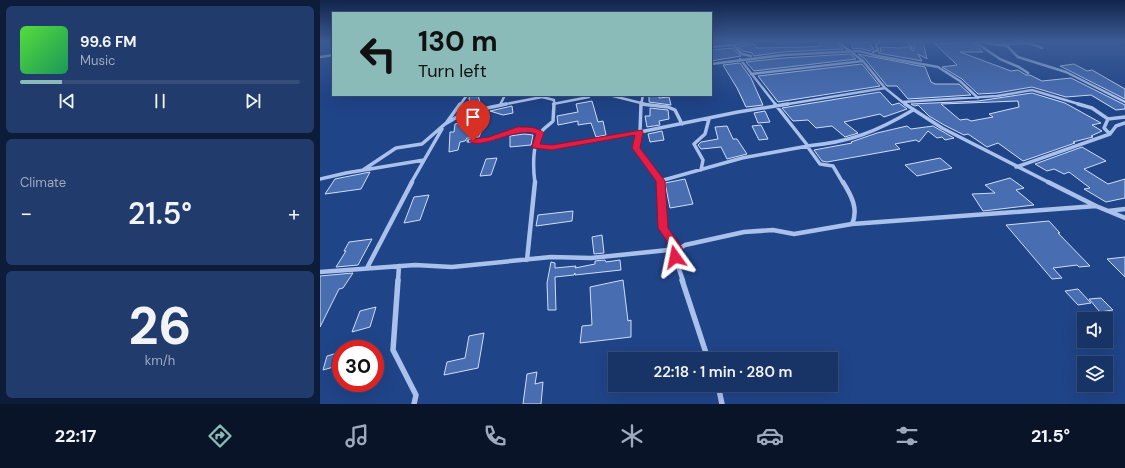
<!DOCTYPE html>
<html lang="en">
<head>
<meta charset="utf-8">
<style>
  body { margin:0; font-family:"DM Sans",sans-serif; background:#213b6c; color:#f1f3f6; height:100vh; display:flex; flex-direction:column; font-size:15px; white-space:nowrap }
  * { box-sizing:border-box; margin:0 }
  p { font-size:13px; color:#9faabf }
  .icon { flex:none; width:22px; height:22px; fill:none; stroke:currentColor; stroke-width:2; stroke-linecap:round; stroke-linejoin:round }
  .map { position:relative; flex:1; overflow:hidden }
  .details { display:flex; flex-direction:column; gap:6px; padding:6px; background:#0d1c38; width:320px }
  .details>* { flex:none }
  .top-card { position:absolute; left:12px; top:12px; width:380px; height:84px; border-radius:0px; box-shadow:0 4px 16px #0002,0 0 0 1px #364e7a; background:#8bbbb9; color:#111; overflow:hidden }
  .controls { position:absolute; left:757px; top:312px; display:grid; gap:8px }
  .controls a { display:grid; place-items:center; width:36px; height:36px; border-radius:0px; background:#183366; box-shadow:0 4px 16px #0002,0 0 0 1px #364e7a; font-size:20px }
  .speed { position:absolute; left:12px; top:340px; display:flex; gap:8px; font-size:20px; font-weight:700; text-align:center }
  .speed>* { display:grid; place-content:center; width:52px; height:52px; border-radius:50%; background:#183366; box-shadow:0 4px 16px #0002,0 0 0 1px #364e7a; line-height:1 }
  .speed .limit { border:6px solid #d22; background:#fff; color:#111 }
  .pin { position:absolute; display:grid; place-items:center; width:34px; height:34px; color:#fff; margin:-41px -17px; border-radius:50% 50% 50% 0; rotate:-45deg; box-shadow:0 0 4px #0007 }
  .pin .icon { rotate:45deg }
  .me { position:absolute; width:44px; margin:-22px; rotate:348deg; stroke-linejoin:round; filter:drop-shadow(0 0 3px #0008) }
  .turn { display:flex; align-items:center; gap:14px; height:84px; padding:0 20px; font-size:18px }
  .turn .icon { width:52px; height:52px; stroke-width:2.5 }
  .turn b { display:block; font-size:28px; line-height:34px }
  .big { font-size:30px; font-weight:600; line-height:1.1 }
  .details .card { flex:1; display:flex; flex-direction:column; justify-content:center; gap:6px; min-width:0; padding:0 14px; border-radius:6px; background:#213b6c }
  .details .dial { align-items:center; gap:0 }
  .dial b { font-size:52px; line-height:1 }
  .song { display:flex; align-items:center; gap:12px }
  .cover { width:48px; height:48px; border-radius:6px; background:linear-gradient(135deg,hsl(110 70% 55%),hsl(150 70% 35%)) }
  .played { height:4px; border-radius:2px; background:linear-gradient(90deg,#8bbbb9 15%,#364e7a 15%) }
  .keys { display:flex; justify-content:space-around; direction:ltr }
  .heat { display:flex; justify-content:space-between; align-items:center; font-size:22px; direction:ltr }
  .trip { position:absolute; left:288px; top:352px; width:230px; height:40px; border-radius:0px; background:#183366; box-shadow:0 4px 16px #0002,0 0 0 1px #364e7a; font-weight:600; line-height:40px; text-align:center }
  .menu { display:flex; height:64px; justify-content:space-around; align-items:center; background:#0a1429; color:#9faabf }
  .menu .icon { width:28px; height:28px }
  .menu .current { color:#8bbbb9 }
  .menu b { font-size:18px; color:#f1f3f6 }
  main { display:flex; flex:1; min-height:0 }
  .map>svg:first-child { display:block }
  .building { fill:#486db1; stroke:#cfdef8; fill-rule:evenodd }
  .lines { fill:none; stroke-linecap:round; stroke-linejoin:round }
  .street-far3 { stroke:#aac1eb; stroke-width:2.5 }
  .street-far2 { stroke:#aac1eb; stroke-width:3.5 }
  .street-far1 { stroke:#aac1eb; stroke-width:4.5 }
  .street { stroke:#aac1eb; stroke-width:5.5 }
  .route { fill:#e11d48; stroke:#92132f }
</style>
</head>
<body>
<main>
<section class="details">
<div class="card">
<div class="song"><i class="cover"></i><div><b>99.6 FM</b><p>Music</p></div></div>
<div class="played"></div>
<div class="keys"><svg class="icon" aria-label="previous" viewBox="0 0 24 24"><path d="M18 5L8 12l10 7zM5 5v14"/></svg><svg class="icon" aria-label="pause" viewBox="0 0 24 24"><path d="M8 5v14M16 5v14"/></svg><svg class="icon" aria-label="next" viewBox="0 0 24 24"><path d="M6 5l10 7-10 7zM19 5v14"/></svg></div>
</div>
<div class="card"><p>Climate</p>
<div class="heat"><a>−</a><b class="big">21.5°</b><a>+</a></div>
</div>
<div class="card dial"><b>26</b><p>km/h</p></div>
</section>
<div class="map">
<svg width="805" height="404" viewBox="0 0 805 404">
  <rect width="100%" height="100%" fill="#204488"/>
  <!-- building -->
  <path class="building" d="M499,42H515L523,49L463,52L434,56L432,53L423,51L418,47L433,43L437,48L484,47L501,46Z
    M531,42H550L552,47L554,48L550,51L539,48L533,49Z
    M592,42H603L607,59L598,54L602,61L558,53L561,51L560,47L582,48L581,47H588L593,51L595,47Z
    M613,42L617,44L652,42L663,52H640L691,71L698,70L706,75H710L722,81L751,78L805,105V109L796,110L771,95L746,97L712,87L677,93L658,94L642,79L622,67L637,65Z
    M412,48L421,56L391,61V50Z
    M530,54L536,59L434,71L426,62L463,58Z
    M538,54L605,67L611,82L615,84H639L651,95L588,99L577,86H567L545,59Z
    M420,63L431,78L443,105L426,107L417,88L403,65Z
    M542,64L560,86L458,102L438,76Z
    M754,64L767,71L772,70L805,89V99L740,66Z
    M560,92L572,105L579,103L587,109L564,117L560,114L524,122L538,133L525,137L512,126L496,128L488,120L473,121L462,108Z
    M712,93L745,103L781,123L772,125L782,131L771,136L773,137L753,142L755,143L703,161L678,143L667,147L648,134L644,135L624,125L609,116L598,105L595,106L591,104L658,101ZM698,101L699,107L669,114L673,117L651,121L647,119L640,120L621,104Z
    M150,95H158L161,106L151,108L149,98Z
    M329,95H339V98L349,97L351,105L329,102Z
    M272,101L278,122L283,121L286,135L276,137L271,123L258,125V121L238,125L237,116L258,112L256,104Z
    M192,106L193,113L183,115L170,111Z
    M330,108L348,110L349,119L339,121L340,125L327,127L325,116H330Z
    M445,111L450,122L438,123L434,113Z
    M150,121L149,126L165,123L159,137L147,138L145,141L140,142L138,150L129,152L130,132H134L135,124Z
    M441,125L448,139L439,140L432,126Z
    M407,126L413,139H417L427,154L407,159L401,147L381,149L378,145L381,142L398,139L395,127Z
    M587,126L591,129L613,126L634,138L625,140L622,137L617,138L608,131L599,142L596,140L575,144L580,149L507,162L502,161L494,150L532,143L531,142L557,133Z
    M342,131L344,140L330,142L328,134Z
    M204,134L213,135L211,145L190,147V136Z
    M762,147L786,161L764,169L788,184L805,179V198L786,202L764,189L770,188L749,172L744,174L734,169L727,171L715,164Z
    M177,158L171,175L160,176L166,159Z
    M620,158L632,168L597,176L585,165Z
    M50,172L41,189L5,194L15,179Z
    M690,178L704,188L696,190L714,205L663,211L652,194L675,193L665,185Z
    M365,179L373,204L350,208L345,183Z
    M109,195L100,220L84,223L94,197Z
    M253,211L252,221L216,226L218,215Z
    M729,221L740,233H738L770,266L759,267L757,265L733,268L742,278L732,279L686,225Z
    M282,235L284,253L274,254L272,237Z
    M52,239L38,265L16,267L26,251H24L29,242Z
    M805,257V277L787,259Z
    M285,260L286,262L300,260L301,270L255,275V273L254,275L235,277L236,310H228L227,283L231,262L235,263V268L256,266L255,268L275,264V261Z
    M33,273L23,288L19,289L0,327V276Z
    M303,280L308,321L311,320V337L260,343L262,326L272,325L270,287Z
    M758,289L771,303L758,305L745,291Z
    M781,298L793,310L780,312L769,299Z
    M56,307L50,327L32,332L40,311Z
    M164,333L158,368L124,375L127,362L145,358L149,336Z
    M21,352L17,366L3,370L7,356Z
    M217,372L215,384L223,382L221,404H203L207,374Z"/>
  <g class="lines">
    <!-- street-far3 -->
    <path class="street-far3" d="M426,42L413,45L422,54L431,56
      M518,42L543,61L565,88L586,105
      M588,42L592,48
      M655,42L680,59L699,67L708,73
      M660,42L687,46L698,57L746,72L805,102
      M684,44L709,43L722,48
      M391,47L413,45
      M553,52L558,50L556,45L559,42
      M0,57L13,55
      M420,59L456,105
      M391,64L463,55L539,51L558,56L618,67L640,81L658,98
      M431,74L543,61
      M289,95L329,105
      M222,97L234,100V105
      M582,102L677,96L712,90L762,105
      M233,104L269,97L267,95
      M140,105L147,95
      M180,105L185,95
      M181,105L222,97L225,95
      M321,105L323,95
      M462,105L565,88"/>
    <!-- street-far2 -->
    <path class="street-far2" d="M321,104L348,107L355,110L362,124
      M585,104L622,128L730,183
      M758,104L772,108L788,119L805,117
      M127,122L140,104
      M790,134L796,126L805,123
      M148,141L168,140L202,129L220,133
      M216,146L232,148L320,132L321,104
      M696,167L790,134L784,128L788,119
      M43,170L76,148L102,144L125,124L144,113L186,104
      M381,170L383,160L374,144L385,134L389,119
      M0,179L26,173L104,160
      M340,181L422,158L488,146L455,104
      M91,183L122,129
      M215,183C213,169 212,143 221,132C224,128 229,125 233,121L234,104
      M340,183L316,148L320,132L418,112L468,104
      M523,183L513,166L500,164L487,146C530,142 556,132 593,110"/>
    <!-- street-far1 -->
    <path class="street-far1" d="M523,182C531,195 539,209 532,224
      M728,182L776,206L805,218
      M788,211L805,209
      M207,260L215,182
      M47,268L92,182
      M0,272L95,265L132,267L231,257L271,258L358,249L343,228L340,182
      M78,281L79,266
      M363,281L355,257V252L365,245L424,232L453,230L474,234L532,224L776,206"/>
    <!-- street -->
    <path class="street" d="M78,280L73,350L96,395L94,404
      M362,280L388,359
      M398,385L402,404"/>
  </g>
  <!-- sky -->
  <linearGradient id="sky" x2="0" y2="1"><stop stop-color="#12254b"/><stop offset="0.42" stop-color="#3c5c96"/><stop offset="1" stop-color="#3c5c96" stop-opacity="0"/></linearGradient>
  <rect width="805" height="99" fill="url(#sky)"/>
  <!-- route -->
  <path class="route" d="M197,127C207,127 216,126 224,133L220,144L232,145L322,130L323,132L320,148L345,181L348,228L363,249L359,260H351L350,252L352,249L338,228L336,181L312,148L315,135L232,150L213,148L212,146L216,134C197,126 160,151 149,141L153,139L169,137Z"/>
</svg>
<div class="controls">
<a><svg class="icon" aria-label="sound" viewBox="0 0 24 24"><path d="M4 9h4l5-4v14l-5-4H4zM17 9q2 3 0 6"/></svg></a>
<a><svg class="icon" aria-label="layers" viewBox="0 0 24 24"><path d="M12 4l9 5-9 5-9-5zM3 14l9 5 9-5"/></svg></a>
</div>
<div class="speed"><div class="limit">30</div></div>
<div class="pin" style="left:153px;top:141px;background:#d93025"><svg class="icon" aria-label="arrive" viewBox="0 0 24 24"><path d="M6 21V4h12l-3 4 3 4H6"/></svg></div>
<svg class="me" style="left:355px;top:257px" viewBox="-20 -20 40 40"><path d="M0-17L14 15 0 8-14 15z" fill="#e11d48" stroke="#fff" stroke-width="4"/></svg>
<div class="trip">22:18 · 1 min · 280 m</div>
<div class="top-card">
<div class="turn"><svg class="icon" aria-label="left" viewBox="0 0 24 24"><path d="M17 20v-9H6M10 6l-5 5 5 5"/></svg><div><b>130 m</b>Turn left</div></div>
</div>
</div>
</main>
<nav class="menu">
<b>22:17</b>
<svg class="icon current" aria-label="directions" viewBox="0 0 24 24"><path d="M12 3l9 9-9 9-9-9zM9 14v-3h6M13 9l2 2-2 2"/></svg>
<svg class="icon" aria-label="music" viewBox="0 0 24 24"><path d="M9 18V5l10-2v13"/><circle cx="6" cy="18" r="3"/><circle cx="16" cy="16" r="3"/></svg>
<svg class="icon" aria-label="phone" viewBox="0 0 24 24"><path d="M5 4h4l2 5-3 2q2 4 5 5l2-3 5 2v4C11 20 4 13 5 4z"/></svg>
<svg class="icon" aria-label="climate" viewBox="0 0 24 24"><path d="M12 3v18M4 7l16 10M4 17L20 7"/></svg>
<svg class="icon" aria-label="car" viewBox="0 0 24 24"><path d="M5 17H2v-5l4-1 3-4h7l3 4 3 1v5h-3M9 17h6M6 11h13"/><circle cx="7" cy="17" r="2"/><circle cx="17" cy="17" r="2"/></svg>
<svg class="icon" aria-label="filters" viewBox="0 0 24 24"><path d="M4 7h16M4 17h16"/><circle cx="9" cy="7" r="2"/><circle cx="15" cy="17" r="2"/></svg>
<b>21.5°</b>
</nav>
</body>
</html>
